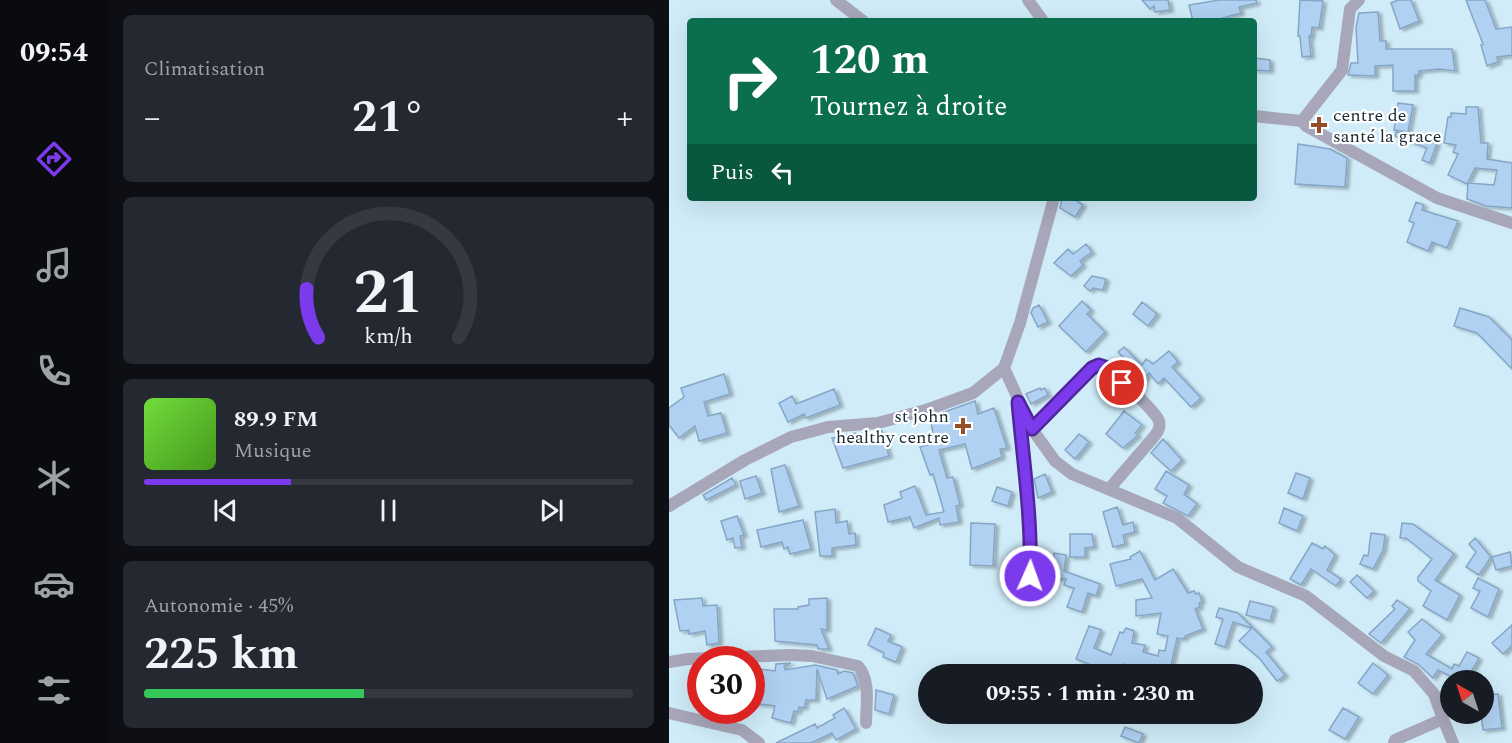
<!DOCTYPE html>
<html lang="fr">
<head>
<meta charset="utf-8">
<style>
  body { margin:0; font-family:Spectral,serif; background:#242831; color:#f1f3f6; height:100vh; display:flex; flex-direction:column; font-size:22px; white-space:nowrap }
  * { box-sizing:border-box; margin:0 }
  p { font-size:20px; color:#9ea1a6 }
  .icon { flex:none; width:33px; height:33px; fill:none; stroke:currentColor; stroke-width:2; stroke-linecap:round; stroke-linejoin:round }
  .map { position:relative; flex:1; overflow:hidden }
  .side { display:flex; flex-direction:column; gap:15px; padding:15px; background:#0d0f14; width:561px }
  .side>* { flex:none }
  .top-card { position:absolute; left:18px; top:18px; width:570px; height:183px; border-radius:6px; box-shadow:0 6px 24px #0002; background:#0b6e4f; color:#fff; overflow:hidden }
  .needle { width:39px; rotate:321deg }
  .tools { position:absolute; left:771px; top:670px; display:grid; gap:12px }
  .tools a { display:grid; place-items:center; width:54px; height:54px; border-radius:50%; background:#171b24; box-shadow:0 6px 24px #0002; font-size:30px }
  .speed { position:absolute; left:18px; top:646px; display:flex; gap:12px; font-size:30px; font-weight:700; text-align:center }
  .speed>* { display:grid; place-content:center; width:78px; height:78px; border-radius:50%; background:#171b24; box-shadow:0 6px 24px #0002; line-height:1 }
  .speed .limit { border:9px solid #d22; background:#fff; color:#111 }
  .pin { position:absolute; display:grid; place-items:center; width:51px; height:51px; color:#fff; margin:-26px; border:3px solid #fff; border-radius:50%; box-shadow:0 2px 6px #0007 }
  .me { position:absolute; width:66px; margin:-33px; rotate:2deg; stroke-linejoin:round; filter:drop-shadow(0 0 4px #0008) }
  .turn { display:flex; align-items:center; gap:21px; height:126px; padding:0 24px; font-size:27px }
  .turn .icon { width:78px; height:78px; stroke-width:2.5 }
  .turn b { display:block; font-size:42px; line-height:51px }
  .then { display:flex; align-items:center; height:57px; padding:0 24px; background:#0003; gap:12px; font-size:22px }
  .big { font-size:45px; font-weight:700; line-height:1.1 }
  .side .tile { flex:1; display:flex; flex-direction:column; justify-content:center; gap:9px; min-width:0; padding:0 21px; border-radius:9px; background:#242831 }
  .side .dial { align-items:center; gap:0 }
  .dial svg { height:156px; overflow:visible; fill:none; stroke:#363941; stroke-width:7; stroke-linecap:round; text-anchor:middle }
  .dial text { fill:#f1f3f6; stroke:none }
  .song { display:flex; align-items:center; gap:18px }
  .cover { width:72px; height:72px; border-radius:9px; background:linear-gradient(135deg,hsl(100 70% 55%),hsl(100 70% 35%)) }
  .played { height:6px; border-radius:3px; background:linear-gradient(90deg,#7c3aed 30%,#363941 30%) }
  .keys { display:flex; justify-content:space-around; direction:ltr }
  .heat { display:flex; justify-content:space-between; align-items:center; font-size:33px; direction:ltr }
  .charge { height:9px; border-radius:4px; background:linear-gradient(90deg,#34c759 45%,#363941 0) }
  .trip { position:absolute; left:249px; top:664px; width:345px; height:60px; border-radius:30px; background:#171b24; box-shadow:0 6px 24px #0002; font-weight:700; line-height:60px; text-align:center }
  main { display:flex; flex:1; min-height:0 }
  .dock { display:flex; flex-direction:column; width:108px; justify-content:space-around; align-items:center; background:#090b0e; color:#9ea1a6 }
  .dock .icon { width:42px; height:42px }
  .dock .active { color:#7c3aed }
  .dock b { font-size:27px; color:#f1f3f6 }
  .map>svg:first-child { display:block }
  .building { fill:#b0d1f1; stroke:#86a6c5; stroke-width:1.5; filter:url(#shadow) }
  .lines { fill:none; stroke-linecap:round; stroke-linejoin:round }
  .minor { stroke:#a7a7b9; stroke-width:12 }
  .route-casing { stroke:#51269a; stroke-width:15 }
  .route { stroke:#7c3aed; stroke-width:10 }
  .poi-dot { fill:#954e28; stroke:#fff; stroke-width:2 }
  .labels { text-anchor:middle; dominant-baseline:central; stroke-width:4.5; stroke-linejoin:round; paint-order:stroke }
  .poi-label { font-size:18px; fill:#182b33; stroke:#fff; text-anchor:start }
</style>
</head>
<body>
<main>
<nav class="dock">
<b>09:54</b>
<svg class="icon active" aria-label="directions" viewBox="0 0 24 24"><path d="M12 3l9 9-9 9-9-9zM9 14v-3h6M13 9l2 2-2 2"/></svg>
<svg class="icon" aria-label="music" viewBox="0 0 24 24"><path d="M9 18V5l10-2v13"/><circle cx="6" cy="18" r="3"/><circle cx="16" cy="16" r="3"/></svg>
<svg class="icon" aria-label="phone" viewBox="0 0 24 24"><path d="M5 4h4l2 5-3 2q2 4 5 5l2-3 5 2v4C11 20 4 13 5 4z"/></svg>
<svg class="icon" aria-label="climate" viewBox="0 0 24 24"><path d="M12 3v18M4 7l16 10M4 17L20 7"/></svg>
<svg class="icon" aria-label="car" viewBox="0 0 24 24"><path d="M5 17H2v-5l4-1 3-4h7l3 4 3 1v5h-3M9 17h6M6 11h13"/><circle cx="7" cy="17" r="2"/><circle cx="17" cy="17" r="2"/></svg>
<svg class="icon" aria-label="filters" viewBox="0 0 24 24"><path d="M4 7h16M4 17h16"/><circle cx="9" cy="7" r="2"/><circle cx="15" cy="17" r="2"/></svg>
</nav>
<section class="side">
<div class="tile"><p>Climatisation</p>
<div class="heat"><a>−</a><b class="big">21°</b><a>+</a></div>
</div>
<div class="tile dial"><svg viewBox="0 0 100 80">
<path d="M14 69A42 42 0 1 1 86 69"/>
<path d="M14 69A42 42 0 0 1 8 44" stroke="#7c3aed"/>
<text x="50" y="56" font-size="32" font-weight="700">21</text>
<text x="50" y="72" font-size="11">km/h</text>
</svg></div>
<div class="tile">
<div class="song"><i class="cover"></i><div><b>89.9 FM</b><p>Musique</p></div></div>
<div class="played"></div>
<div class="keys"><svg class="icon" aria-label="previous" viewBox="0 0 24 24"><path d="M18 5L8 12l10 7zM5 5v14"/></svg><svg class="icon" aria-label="pause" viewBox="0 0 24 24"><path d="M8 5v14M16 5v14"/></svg><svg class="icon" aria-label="next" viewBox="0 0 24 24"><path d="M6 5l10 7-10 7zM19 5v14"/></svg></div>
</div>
<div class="tile"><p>Autonomie · 45%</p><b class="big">225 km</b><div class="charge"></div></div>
</section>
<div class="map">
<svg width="843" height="743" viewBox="0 0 843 743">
  <defs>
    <filter id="shadow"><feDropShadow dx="3.5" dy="2" stdDeviation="1.5" flood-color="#0004"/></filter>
  </defs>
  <rect width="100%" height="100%" fill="#d0ecf9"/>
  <!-- building -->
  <path class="building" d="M473,0H499L501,10L486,12L485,6L481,9Z
    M550,0H587L588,3L570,7L572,13L543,21H524L520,5Z
    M631,0L654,1L650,28L643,27L642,37L640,36L642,56L633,57L631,36H629Z
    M729,0H742L750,21L731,29L722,3Z
    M797,0H816L827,29L843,27V55L828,57L829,62L818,66L812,45L814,44Z
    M709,12L711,41H717V49H783L786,71L770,69L750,71L749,76L746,75V91H724V65L706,66V76L679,75L682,63H689L687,27L690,13Z
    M585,58L601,60V71L585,70Z
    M729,103L744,105L739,132L725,130Z
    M797,107H809L812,143H819L818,159L843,163V208L817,206L798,199L799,183L825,185L828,170L806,168L798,184L779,175L789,154L784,152L787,145L775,143L779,117H782V113L797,114Z
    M727,132L768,143L761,163L753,160L758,148L726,136Z
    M629,144L661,149L678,158L676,187L626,184Z
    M393,198H403L414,205L406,217L391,208Z
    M747,202L755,205L753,210L789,221L778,248L763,242L759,251L738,242L745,223L740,221Z
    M417,244L423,252L411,261L414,265L402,276L385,263L399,249L404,254Z
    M423,276L437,279L434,290L424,288L421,291L415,286Z
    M413,301L422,310L418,314L436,332L417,352L390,326Z
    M473,302L488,314L479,326L464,314Z
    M370,305L379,322L369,327L362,313L364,308Z
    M791,308L820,317L843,340V369L808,333L785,326Z
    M455,347L473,365L477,359L484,364L500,351L509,362L503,367L532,398L522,407L495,378L489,384L480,373L470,386L462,378L467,371L449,352Z
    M55,374L61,394L35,402L39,416L52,413L58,433L30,441L26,426L10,438L0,425V408L15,397L12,388Z
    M371,388L372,390L376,388L379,395L362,404L357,394Z
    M165,389L171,405L137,418L135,414L119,422L110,403L123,396L127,404Z
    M306,401L309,414L325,408L338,448L331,449L333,457L303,469L296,444L270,450L278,478L284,477L291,505L287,506L290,522L271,525L270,518L245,528L241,517L219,522L215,505L233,498L231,492L246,486L257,515L275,512L264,474L261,475L251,447L266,443L261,417Z
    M455,411L473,425L466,433L469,435L454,448L437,434Z
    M213,431L220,456L174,468L163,438L186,433L188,438Z
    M410,434L420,442L406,459L396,450Z
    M494,439L513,460L502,471L482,453Z
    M116,465L130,506L110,512L102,469Z
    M497,471L520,485L515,494L528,504L519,516L494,503L498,496L486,489Z
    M627,473L641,478L634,499L619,493Z
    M376,474L383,492L369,498L365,479Z
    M87,476L93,493L76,499L71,481Z
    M63,478L67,485L37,500L34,495Z
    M328,487L343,492L339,506L323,501Z
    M448,507L454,525L464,522L466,532L454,535L456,544L444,547L434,512Z
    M615,508L634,516L628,531L610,523Z
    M166,509L167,523L178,521L180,534L186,533L187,545L163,548V556H151L146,512Z
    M68,516L75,535L71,536L73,547L66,548L64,538L58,540L52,521Z
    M134,520L142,549L121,554L119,547L115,549L113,542L92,547L88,530Z
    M302,523L326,524L324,566L301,565Z
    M733,523L744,524L785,554L766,580L791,595L778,620L754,606L762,591L749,581V577L763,559L737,538H731Z
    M702,533L716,535L714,550L704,569L691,564L695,555L699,556Z
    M401,534H423L425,547L416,548V557H401Z
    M806,538L822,557L810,575L797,567L807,552L800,544Z
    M643,543L654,549L656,546L666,555L658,570L672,579L667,586L642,569L632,585L621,579Z
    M471,551L486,580L504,569L519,593L525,591L527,594L530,593L533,601L530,603L531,607L526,609L534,629L516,636L515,639L508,638L500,675L454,664L448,675L407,659L420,626L432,630L425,648L442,655L451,632L454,633L457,628L465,631L463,643L476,645L474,652L489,656L490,650L496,651L499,636L488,634L492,613L467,616V600L483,598L473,579L447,586L441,564L462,559L461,557Z
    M841,552L843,566L827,570L823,557Z
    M385,553L397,555L395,571L431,584L427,596L419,593L413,612L398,607L405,588L395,585L397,579L382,578Z
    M688,575L705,591L698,598L681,582Z
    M809,578L830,589L819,617L802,608L811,591L804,588Z
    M33,598L34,606L48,605L50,643L38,645L36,631L20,634V630L11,631L5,600Z
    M158,598V630L152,629L160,649H149L148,645L106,641L105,609H129V607L140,605V599Z
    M728,600L741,609L712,643L700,634L726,609L723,606Z
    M581,601L605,607L601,621L577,615Z
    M550,608L569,613L603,647L597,652L616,675L608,681L591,659L570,641L583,628L564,622L556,647L546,644L554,619L547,617Z
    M753,619L773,635L757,654L783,669L785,664L790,666L798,652L810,658L802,672L805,674L801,681H791L769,670L764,678L749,664L735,657L746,640L739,632Z
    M843,625V645L834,654L823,643Z
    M207,628L222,635L219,641L233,647L227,662L214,657L215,653L199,645Z
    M122,663L115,666L116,670L146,665L168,670L169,674L175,671L184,673L189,686L158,699L148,669L147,700H137L135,708L130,707L129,712L125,711L122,723L103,718L106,706L84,703L87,673L90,669L106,671L107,664Z
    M704,663L719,675L704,694L689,683Z
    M207,690L225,695L220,714L206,710Z
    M829,694L833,728L814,730L812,714H814V695Z
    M175,708L187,729L167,740L163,733L142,743H107L146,724L148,728L166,718L164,715Z
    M674,708L690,717L676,739L660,730Z
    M456,727L474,734L470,743L452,736Z"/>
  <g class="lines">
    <!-- minor -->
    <path class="minor" d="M167,0L194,21
      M359,0L374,21
      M585,116L633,121L637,126L768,198L843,223
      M633,121L673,70L681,9L690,0
      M335,368L363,429L386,461L403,474L508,518L569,567L637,596L715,656L745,671L765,694L774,719L726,740L725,743
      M350,410L362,534L361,576
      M363,429L424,368L430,365L439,368C449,378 486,410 490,421C492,428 488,433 484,438L440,489
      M0,506L76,460L122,437L159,427L209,423L260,409L304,393L335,368L351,323L385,198
      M0,662L19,659L122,655L143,656L189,666C202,680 197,706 197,723
      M0,713L73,730L90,743
      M774,719L784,743"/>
  </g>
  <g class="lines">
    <!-- route casing -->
    <g class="route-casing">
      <path id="route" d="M361,576C363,517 354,460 349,402L363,429L423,368L430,365L439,368L453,383"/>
    </g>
    <!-- route -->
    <use href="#route" class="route"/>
  </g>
  <!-- markers -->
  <g class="poi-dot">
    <path d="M647 116h6v6h6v6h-6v6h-6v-6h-6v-6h6z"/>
    <path d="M291 417h6v6h6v6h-6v6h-6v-6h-6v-6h6z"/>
  </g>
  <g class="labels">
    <!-- poi labels -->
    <g class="poi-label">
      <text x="664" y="115">centre de<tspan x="664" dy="21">santé la grace</tspan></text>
      <text x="280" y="416" text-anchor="end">st john<tspan x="280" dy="21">healthy centre</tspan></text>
    </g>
  </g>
</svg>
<div class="tools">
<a><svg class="needle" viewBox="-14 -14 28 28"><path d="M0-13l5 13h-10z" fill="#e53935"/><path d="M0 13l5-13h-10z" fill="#9ea1a6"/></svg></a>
</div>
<div class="speed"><div class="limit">30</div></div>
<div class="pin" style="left:453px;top:383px;background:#d93025"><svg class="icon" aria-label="arrive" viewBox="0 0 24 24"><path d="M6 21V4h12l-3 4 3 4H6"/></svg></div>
<svg class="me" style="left:361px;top:576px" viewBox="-20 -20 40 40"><circle r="17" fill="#7c3aed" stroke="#fff" stroke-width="3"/><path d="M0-11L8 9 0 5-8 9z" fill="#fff"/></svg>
<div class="trip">09:55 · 1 min · 230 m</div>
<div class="top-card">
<div class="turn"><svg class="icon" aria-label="right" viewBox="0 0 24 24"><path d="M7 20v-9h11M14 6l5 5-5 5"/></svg><div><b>120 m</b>Tournez à droite</div></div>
<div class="then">Puis<svg class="icon" aria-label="left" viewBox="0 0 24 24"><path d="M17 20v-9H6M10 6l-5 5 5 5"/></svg></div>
</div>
</div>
</main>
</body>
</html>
